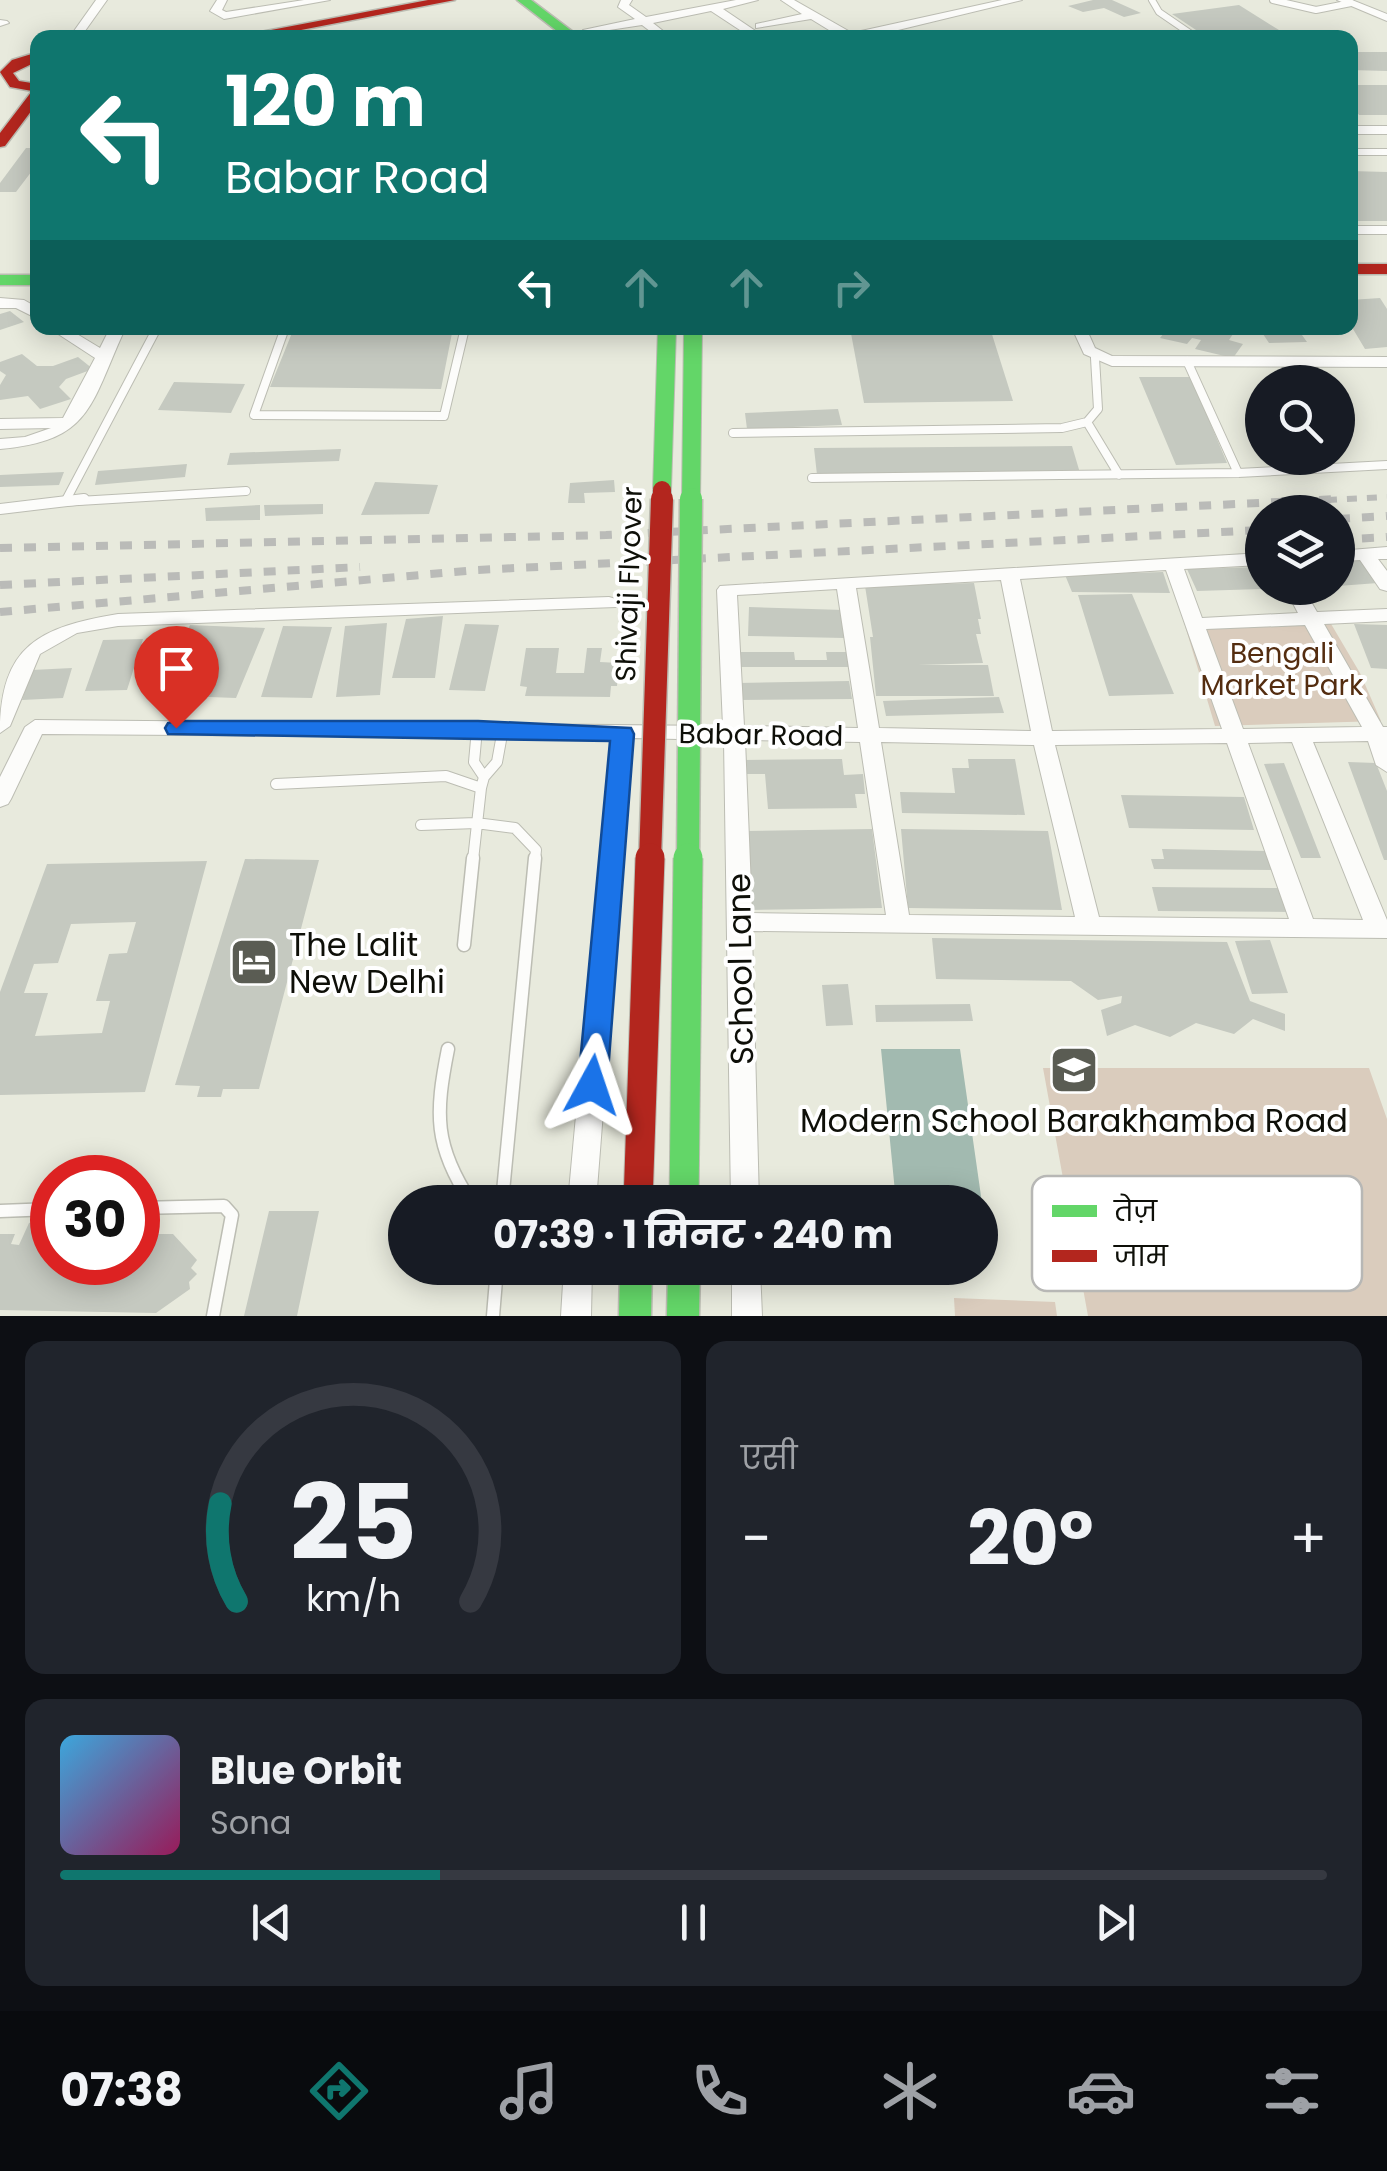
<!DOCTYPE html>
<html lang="hi">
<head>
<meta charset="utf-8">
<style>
  body { margin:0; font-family:Poppins,"Noto Sans Devanagari",sans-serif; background:#20242c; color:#f1f3f6; height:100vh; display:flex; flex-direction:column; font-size:38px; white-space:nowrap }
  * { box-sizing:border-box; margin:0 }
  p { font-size:32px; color:#9ea1a6 }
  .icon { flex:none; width:55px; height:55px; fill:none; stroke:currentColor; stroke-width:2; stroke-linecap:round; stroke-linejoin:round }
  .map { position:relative; height:1316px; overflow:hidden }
  .side { display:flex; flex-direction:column; gap:25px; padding:25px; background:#0d0f14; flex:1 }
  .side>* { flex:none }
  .guide { position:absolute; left:30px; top:30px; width:1328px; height:305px; border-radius:20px; box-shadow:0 5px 25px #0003; background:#0f766e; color:#fff; overflow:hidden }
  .fabs { position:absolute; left:1245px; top:365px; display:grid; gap:20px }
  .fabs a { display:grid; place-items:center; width:110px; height:110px; border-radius:50%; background:#171b24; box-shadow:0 5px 25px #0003; font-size:50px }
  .speed { position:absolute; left:30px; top:1155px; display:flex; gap:20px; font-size:50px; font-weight:700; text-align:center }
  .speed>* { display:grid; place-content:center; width:130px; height:130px; border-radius:50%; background:#171b24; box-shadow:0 5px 25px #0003; line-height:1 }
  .speed .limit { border:15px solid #d22; background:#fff; color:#111 }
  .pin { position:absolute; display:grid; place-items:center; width:85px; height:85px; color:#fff; margin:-102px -42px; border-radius:50% 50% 50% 0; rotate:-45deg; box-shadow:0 0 10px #0007 }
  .pin .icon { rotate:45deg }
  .me { position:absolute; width:110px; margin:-55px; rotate:5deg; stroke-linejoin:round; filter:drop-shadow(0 0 8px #0008) }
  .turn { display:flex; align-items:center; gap:35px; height:210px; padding:0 30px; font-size:45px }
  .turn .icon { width:130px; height:130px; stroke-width:2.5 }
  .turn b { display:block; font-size:70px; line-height:85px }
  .lanes { display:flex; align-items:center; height:95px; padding:0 30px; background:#0003; justify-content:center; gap:50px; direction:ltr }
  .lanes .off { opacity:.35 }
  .big { font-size:75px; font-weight:700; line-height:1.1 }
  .side .widget { flex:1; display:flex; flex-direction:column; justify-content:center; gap:15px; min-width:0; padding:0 35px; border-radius:20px; background:#20242c }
  .side .dial { align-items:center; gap:0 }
  .dial svg { height:260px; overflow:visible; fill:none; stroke:#363941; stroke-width:7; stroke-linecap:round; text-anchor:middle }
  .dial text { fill:#f1f3f6; stroke:none }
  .song { display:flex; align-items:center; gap:30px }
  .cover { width:120px; height:120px; border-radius:15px; background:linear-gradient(135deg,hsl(200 70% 55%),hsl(330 70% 35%)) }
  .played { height:10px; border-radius:5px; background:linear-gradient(90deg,#0f766e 30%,#363941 30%) }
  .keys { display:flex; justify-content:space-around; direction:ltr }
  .heat { display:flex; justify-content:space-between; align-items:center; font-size:55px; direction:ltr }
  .side .tiles { flex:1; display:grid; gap:25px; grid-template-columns:1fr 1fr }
  .widget:last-child { grid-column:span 2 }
  .trip { position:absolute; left:388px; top:1185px; width:610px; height:100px; border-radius:50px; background:#171b24; box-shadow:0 5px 25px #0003; font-weight:700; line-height:100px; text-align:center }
  .tab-bar { display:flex; height:160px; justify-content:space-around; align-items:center; background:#090b0e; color:#9ea1a6 }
  .tab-bar .icon { width:70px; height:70px }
  .tab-bar .selected { color:#0f766e }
  .tab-bar b { font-size:45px; color:#f1f3f6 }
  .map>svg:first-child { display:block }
  .green { fill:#daccbd }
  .water { fill:#a2bab0 }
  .building { fill:#c5c9c0; fill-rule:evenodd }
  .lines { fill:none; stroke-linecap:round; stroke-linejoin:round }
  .lane-far3-casing { stroke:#bcbdb3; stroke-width:8 }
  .lane-far2-casing { stroke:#bcbdb3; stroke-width:10 }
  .lane-far1-casing { stroke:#bcbdb3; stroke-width:12 }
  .lane-casing { stroke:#bcbdb3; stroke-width:15 }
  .street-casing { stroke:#bcbdb3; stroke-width:2 }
  .fast-casing { stroke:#bcbdb3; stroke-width:3 }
  .jam-casing { stroke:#bcbdb3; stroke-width:3 }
  .lane-far3 { stroke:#fcfcfa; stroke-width:6 }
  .lane-far2 { stroke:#fcfcfa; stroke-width:8 }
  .lane-far1 { stroke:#fcfcfa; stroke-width:10 }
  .lane { stroke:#fcfcfa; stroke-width:12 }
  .street { fill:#fcfcfa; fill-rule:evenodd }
  .fast { fill:#63d668; fill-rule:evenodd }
  .jam { fill:#b3261e; fill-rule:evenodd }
  .rail-far1 { stroke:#babbb8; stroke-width:6; stroke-dasharray:10 10; stroke-linecap:butt }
  .rail { stroke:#babbb8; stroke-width:8; stroke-dasharray:12 12; stroke-linecap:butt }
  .fast-bridge-far2-casing { stroke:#bcbdb3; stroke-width:20; stroke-linecap:butt }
  .fast-bridge-far1-casing { stroke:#bcbdb3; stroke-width:25; stroke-linecap:butt }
  .fast-bridge-casing { stroke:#bcbdb3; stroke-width:31; stroke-linecap:butt }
  .jam-bridge-far2-casing { stroke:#bcbdb3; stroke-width:20; stroke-linecap:butt }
  .jam-bridge-far1-casing { stroke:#bcbdb3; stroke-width:25; stroke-linecap:butt }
  .jam-bridge-casing { stroke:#bcbdb3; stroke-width:31; stroke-linecap:butt }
  .fast-bridge-far2 { stroke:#63d668; stroke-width:18 }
  .fast-bridge-far1 { stroke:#63d668; stroke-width:22 }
  .fast-bridge { stroke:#63d668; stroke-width:29 }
  .jam-bridge-far2 { stroke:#b3261e; stroke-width:18 }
  .jam-bridge-far1 { stroke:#b3261e; stroke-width:22 }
  .jam-bridge { stroke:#b3261e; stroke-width:29 }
  .route { fill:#1a73e8; stroke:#114b97; stroke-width:2.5 }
  .labels { text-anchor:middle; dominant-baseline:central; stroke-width:8; stroke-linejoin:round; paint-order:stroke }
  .street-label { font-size:28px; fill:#0e0f08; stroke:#fff }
  .park-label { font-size:28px; fill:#542d10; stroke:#fff }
  .near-poi-label { font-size:32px; fill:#0e0f08; stroke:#fff; text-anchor:start }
  .near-street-label { font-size:32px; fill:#0e0f08; stroke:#fff }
  .key { fill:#fff; stroke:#b7b7b5; stroke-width:2.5 }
  .key-label { font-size:28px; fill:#0e0f08 }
</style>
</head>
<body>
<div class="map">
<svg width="1387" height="1316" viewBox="0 0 1387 1316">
  <rect width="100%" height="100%" fill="#e8eadd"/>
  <!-- green -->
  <path class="green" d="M1324,612L1360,673L1381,721L1215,726L1183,619Z
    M1043,1068H1369L1387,1119V1316H1088Z
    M954,1298L1055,1302L1057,1316H955Z"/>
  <!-- water -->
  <path class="water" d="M881,1049H960L988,1245H980V1202H896Z"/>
  <!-- building -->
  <path class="building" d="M1093,0H1112L1141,13L1124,17L1104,8L1083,12L1068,6Z
    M1239,5L1279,30L1208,38L1172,14Z
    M1350,52H1387V71L1350,70Z
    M1350,85H1387V115H1359L1350,103Z
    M26,148H38V163L16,192H0V183Z
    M1350,171L1387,172V221H1350Z
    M1380,298L1387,309V347L1365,349L1350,324V300Z
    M10,311L24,322L0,330V314Z
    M294,328H453L441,389L270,387Z
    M850,328H990L1013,401L864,403Z
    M1168,328H1220L1235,331L1229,340L1243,344L1233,358L1195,349L1201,340L1192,338L1187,344L1160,338Z
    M1259,328H1297L1307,342L1269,343Z
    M22,354L37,366H53L78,357L93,369L66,379L59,387L71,399L40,409L28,396L0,400V385L6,375L0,371V362Z
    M1139,377H1191L1227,463L1176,465Z
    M174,382L245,384L231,413L158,410Z
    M838,409L842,425L747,429L745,413Z
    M1072,446L1080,473L817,475L814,448Z
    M341,449L339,461L227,465L230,453Z
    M187,464L185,477L95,485L98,471Z
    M64,472L59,485L0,487V475Z
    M614,480L615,492L584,493L585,503H568L570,483Z
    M375,482L438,485L429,514L361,515Z
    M323,504V514L265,516L264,505Z
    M260,505V520L206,521L205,508Z
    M1363,560L1378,583L1338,586V562Z
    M1262,567V589L1197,591L1187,569Z
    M1163,572L1170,593L1072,592L1065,575Z
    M974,583L981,619H978L981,634H976L983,663L918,665H988L994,696H876L870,637H873L865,586Z
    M1132,594L1174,694L1109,696L1078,595Z
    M749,607L844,610V638L748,636Z
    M443,616L435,678H392L406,619Z
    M387,623L380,695L336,697L345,626Z
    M465,624L499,625L485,691L449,690Z
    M1354,624L1387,625V669L1371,668Z
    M190,625L265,628L236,698L157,695Z
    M283,626L332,627L312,698L261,697Z
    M143,639L127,690L85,691L103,640Z
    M526,648H559L556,673H584L587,648H602L600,662L619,663L617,686H611L610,697L525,696L527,687L520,686Z
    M740,652H794L795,660H827L826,652H852L854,667H741Z
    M72,668L63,698L22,700L32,670Z
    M849,681L852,699L739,700L738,683Z
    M999,697L1004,713L886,716L883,701Z
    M842,759L844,775L863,774L865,794H855L857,808L768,809L765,774H743V760Z
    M968,759H1015L1025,815L902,813L900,792L955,793L952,768H969Z
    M1348,762L1376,763L1387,791V860H1384Z
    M1284,763L1321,858H1301L1264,764Z
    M1121,795L1244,797L1254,830L1129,828Z
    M872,829L882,908L748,910L745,831Z
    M901,829L1048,831L1062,910L908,908Z
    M1162,849L1267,851L1274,870L1154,869L1151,859H1164Z
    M245,859L319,860L259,1089H223L221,1097H197L200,1086L175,1085Z
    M207,861L145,1092L0,1095V992L47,864ZM136,922L127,953L109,954L96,1001H110L102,1033L35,1036L48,993H24L34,964L58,963L71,924Z
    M1152,887L1284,888L1292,912L1158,911Z
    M932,938L1227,942L1250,1001L1285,1014V1031L1253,1019L1234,1034L1196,1023L1170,1037L1135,1025L1107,1036L1101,1010L1121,1003L1122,996L1098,1000L1071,981L936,979Z
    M1270,940L1288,993L1252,994L1235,941Z
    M848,984L853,1025L826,1026L822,985Z
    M970,1004L973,1021L876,1022L875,1005Z
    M269,1211H319L297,1316H244Z
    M41,1219L45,1224L37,1246L52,1247V1262H138V1234H173L197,1260L191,1268L197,1274L189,1282L190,1289L156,1313L0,1310V1234H15L11,1244L19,1245L29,1223Z"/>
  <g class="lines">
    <!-- lane-far3 casing -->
    <g class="lane-far3-casing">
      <path id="lane-far3" d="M1152,0L1159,12L1197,38
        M1273,0L1316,10L1351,3
        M1350,152H1387"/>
    </g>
    <!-- lane-far2 casing -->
    <g class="lane-far2-casing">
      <path id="lane-far2" d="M1350,230H1387
        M285,328L254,415L444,416L465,328
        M1187,361L1238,473
        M1087,422L1119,475
        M733,433L1062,428L1087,422L1098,409L1095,358
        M812,478L1238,473L1387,465
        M66,500L157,328
        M62,502L246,491"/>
    </g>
    <!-- lane-far1 casing -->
    <g class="lane-far1-casing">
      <path id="lane-far1" d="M0,509L84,499
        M477,729L474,762L484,777
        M276,784L446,776L481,788
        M421,825L476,823L515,828L536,850L535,860
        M473,860L481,788L484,777L497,762L503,729"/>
    </g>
    <!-- lane casing -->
    <g class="lane-casing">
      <path id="lane" d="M464,945L473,858
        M448,1049C435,1114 434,1146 471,1202
        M502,1202L535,858
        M138,1208L224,1206L232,1215L213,1316
        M0,1211L52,1209
        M493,1316L497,1268"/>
    </g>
    <!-- street casing -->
    <g class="street-casing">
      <path id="street" d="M96,0H107L80,38H69Z
        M217,0H227L222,10L226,12L304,0H330L224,19L210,11Z
        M621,0H632L629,5L646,17L736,0H758L723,9L766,38H752L711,11L653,23L672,38H659L642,25L583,34V30L635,19L618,7Z
        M781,0H794L852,33L1002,0H1022L865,38H842L811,19L756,28V24L802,14Z
        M1337,0H1352L1387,14V21Z
        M0,20L7,21L9,23L0,26Z
        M1350,126H1387V134H1350Z
        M0,298L24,300L38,308V319L16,308H0Z
        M49,328H67L100,348L108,332L106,328H121L124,331C90,406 91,441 0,449V439L25,437L51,428L0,429V419L63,418L95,358Z
        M1072,328H1086L1095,348L1112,356L1387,357V367L1112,366L1084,354Z
        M1387,547V559H1378L1387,571V591L1380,589L1360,560L1338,561V551Z
        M1262,553V565L1184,569L1202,618L1298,613L1285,588H1303L1317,612L1387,609V621L1324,624L1383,727H1387V772L1376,765L1368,741L1313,742L1387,920V938L752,931L759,1202H731L724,740L632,738L596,1202H568L611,738L42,734L11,799L8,804L0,807V777L25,727L35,720L723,726L717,590L720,586ZM1166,570L1222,729L1052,731L1020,579ZM1001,580L1031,731L879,728L856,588ZM837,589L858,728L744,726L737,595ZM1305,625L1362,727L1243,729L1206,629ZM745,740L860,742L886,915L752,913ZM881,742L1034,745L1075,917L909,915ZM1292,742L1363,920L1313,919L1248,743ZM1227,743L1289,919L1099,917L1055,745Z
        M609,597L616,599L619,603L616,607L118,626L77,633L40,654L10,726L0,733C0,645 40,627 118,614Z
        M564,1268H592L591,1316H561Z
        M732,1268H760L762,1316H732Z"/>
    </g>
    <!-- fast casing -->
    <g class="fast-casing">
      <path id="fast" d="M517,0H531L581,38H566Z
        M0,275H38V285H0Z
        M620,1268H652L651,1316H619Z
        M668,1268H700L699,1316H667Z"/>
    </g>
    <!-- jam casing -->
    <g class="jam-casing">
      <path id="jam" d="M428,0H455L260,38H229Z
        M38,52V61L13,73L19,81L38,84V102L5,146L0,147V133L32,91L10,87L0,72L12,60Z
        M1350,264H1387V274H1350Z"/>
    </g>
    <!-- lane-far3 -->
    <use href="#lane-far3" class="lane-far3"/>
    <!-- lane-far2 -->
    <use href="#lane-far2" class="lane-far2"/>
    <!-- lane-far1 -->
    <use href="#lane-far1" class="lane-far1"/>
    <!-- lane -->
    <use href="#lane" class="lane"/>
    <!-- street -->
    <use href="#street" class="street"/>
    <!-- fast -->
    <use href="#fast" class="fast"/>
    <!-- jam -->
    <use href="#jam" class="jam"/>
    <!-- rail-far1 -->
    <path class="rail-far1" d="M1287,502L1387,497"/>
    <!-- rail -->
    <path class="rail" d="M1338,519L1387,516
      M1338,540L1387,537
      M0,548L606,535L1338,499
      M0,585L360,567
      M0,612L477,570L1262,530"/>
    <!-- fast-bridge-far2 casing -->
    <g class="fast-bridge-far2-casing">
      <path id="fast-bridge-far2" d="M662,490L667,328
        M691,502L693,328"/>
    </g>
    <!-- fast-bridge-far1 casing -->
    <g class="fast-bridge-far1-casing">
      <path id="fast-bridge-far1" d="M688,860L691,499"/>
    </g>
    <!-- fast-bridge casing -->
    <g class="fast-bridge-casing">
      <path id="fast-bridge" d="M684,1202L688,858"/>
    </g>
    <!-- jam-bridge-far2 casing -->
    <g class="jam-bridge-far2-casing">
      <path id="jam-bridge-far2" d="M662,502V490"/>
    </g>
    <!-- jam-bridge-far1 casing -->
    <g class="jam-bridge-far1-casing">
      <path id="jam-bridge-far1" d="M650,860L662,499"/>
    </g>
    <!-- jam-bridge casing -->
    <g class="jam-bridge-casing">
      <path id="jam-bridge" d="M638,1202L650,858"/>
    </g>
    <!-- fast-bridge-far2 -->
    <use href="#fast-bridge-far2" class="fast-bridge-far2"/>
    <!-- fast-bridge-far1 -->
    <use href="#fast-bridge-far1" class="fast-bridge-far1"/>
    <!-- fast-bridge -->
    <use href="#fast-bridge" class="fast-bridge"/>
    <!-- jam-bridge-far2 -->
    <use href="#jam-bridge-far2" class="jam-bridge-far2"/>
    <!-- jam-bridge-far1 -->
    <use href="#jam-bridge-far1" class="jam-bridge-far1"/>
    <!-- jam-bridge -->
    <use href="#jam-bridge" class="jam-bridge"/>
  </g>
  <!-- route -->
  <path class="route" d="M176,721H478L631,728L634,734L607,1085L603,1094L592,1097L582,1094L578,1085L610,741L168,734L165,728L168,723Z"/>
  <!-- icons -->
  <defs>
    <g id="hotel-square" transform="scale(2.5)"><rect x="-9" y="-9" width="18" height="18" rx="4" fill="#5a5c53" stroke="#fff"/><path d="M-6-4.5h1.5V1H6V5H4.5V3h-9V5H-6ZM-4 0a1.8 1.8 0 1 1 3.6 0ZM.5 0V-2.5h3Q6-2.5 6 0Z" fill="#fff"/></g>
    <g id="school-square" transform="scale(2.5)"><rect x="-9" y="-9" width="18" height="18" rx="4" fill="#5a5c53" stroke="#fff"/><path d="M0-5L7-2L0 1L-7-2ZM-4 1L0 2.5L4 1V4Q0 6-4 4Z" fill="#fff"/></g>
  </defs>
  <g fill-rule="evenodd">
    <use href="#hotel-square" x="254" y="962"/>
    <use href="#school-square" x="1074" y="1070"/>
  </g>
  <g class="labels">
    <!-- street labels -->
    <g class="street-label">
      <text transform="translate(629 584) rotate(-88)">Shivaji Flyover</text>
      <text transform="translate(761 735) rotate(1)">Babar Road</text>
    </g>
    <!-- park labels -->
    <g class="park-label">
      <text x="1282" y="653">Bengali<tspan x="1282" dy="32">Market Park</tspan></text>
    </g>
    <!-- near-poi labels -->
    <g class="near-poi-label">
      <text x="289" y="944">The Lalit<tspan x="289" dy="37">New Delhi</tspan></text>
      <text x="1074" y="1120" text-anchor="middle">Modern School Barakhamba Road</text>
    </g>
    <!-- near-street labels -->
    <g class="near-street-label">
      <text transform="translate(740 969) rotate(-91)">School Lane</text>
    </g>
  </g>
  <!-- legend -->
  <rect x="1032" y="1176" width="330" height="115" rx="15" class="key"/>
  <rect x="1052" y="1205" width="45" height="12" fill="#63d668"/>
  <rect x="1052" y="1250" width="45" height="12" fill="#b3261e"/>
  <g class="key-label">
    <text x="1114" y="1221">तेज़</text>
    <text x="1114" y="1266">जाम</text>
  </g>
</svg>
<div class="fabs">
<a><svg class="icon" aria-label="search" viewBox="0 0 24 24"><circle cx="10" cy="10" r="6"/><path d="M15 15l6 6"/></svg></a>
<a><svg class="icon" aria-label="layers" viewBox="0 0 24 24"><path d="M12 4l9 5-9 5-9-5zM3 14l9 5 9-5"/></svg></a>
</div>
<div class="speed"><div class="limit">30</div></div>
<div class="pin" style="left:176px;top:728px;background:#d93025"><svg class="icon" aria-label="arrive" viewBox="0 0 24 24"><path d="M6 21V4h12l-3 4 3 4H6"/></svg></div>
<svg class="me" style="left:592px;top:1085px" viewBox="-20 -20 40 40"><path d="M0-17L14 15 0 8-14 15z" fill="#1a73e8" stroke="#fff" stroke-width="4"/></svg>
<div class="trip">07:39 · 1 मिनट · 240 m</div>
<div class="guide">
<div class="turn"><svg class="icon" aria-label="left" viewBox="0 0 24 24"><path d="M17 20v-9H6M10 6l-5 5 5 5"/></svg><div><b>120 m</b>Babar Road</div></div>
<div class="lanes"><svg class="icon" aria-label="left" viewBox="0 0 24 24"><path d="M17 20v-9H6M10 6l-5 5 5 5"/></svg><svg class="icon off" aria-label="ahead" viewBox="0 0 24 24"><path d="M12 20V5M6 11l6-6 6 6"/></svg><svg class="icon off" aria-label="ahead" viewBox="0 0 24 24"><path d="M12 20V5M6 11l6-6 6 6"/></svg><svg class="icon off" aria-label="right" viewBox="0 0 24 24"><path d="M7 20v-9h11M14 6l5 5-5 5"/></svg></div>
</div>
</div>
<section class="side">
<div class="tiles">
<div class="widget dial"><svg viewBox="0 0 100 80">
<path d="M14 69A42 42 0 1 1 86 69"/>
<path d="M14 69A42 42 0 0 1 9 39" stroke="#0f766e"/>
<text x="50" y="56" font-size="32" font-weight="700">25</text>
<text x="50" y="72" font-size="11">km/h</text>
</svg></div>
<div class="widget"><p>एसी</p>
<div class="heat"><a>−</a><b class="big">20°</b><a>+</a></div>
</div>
<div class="widget">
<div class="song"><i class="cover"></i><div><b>Blue Orbit</b><p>Sona</p></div></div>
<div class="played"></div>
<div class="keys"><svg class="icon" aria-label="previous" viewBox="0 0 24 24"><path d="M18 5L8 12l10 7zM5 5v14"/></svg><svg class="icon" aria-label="pause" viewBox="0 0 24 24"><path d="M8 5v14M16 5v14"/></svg><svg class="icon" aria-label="next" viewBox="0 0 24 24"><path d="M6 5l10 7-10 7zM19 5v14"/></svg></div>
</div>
</div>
</section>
<nav class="tab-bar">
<b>07:38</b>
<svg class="icon selected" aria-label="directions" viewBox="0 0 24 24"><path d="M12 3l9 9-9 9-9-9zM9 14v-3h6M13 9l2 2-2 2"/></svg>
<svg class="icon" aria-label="music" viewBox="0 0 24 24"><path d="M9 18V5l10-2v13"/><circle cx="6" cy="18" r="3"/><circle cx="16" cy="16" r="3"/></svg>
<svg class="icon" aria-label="phone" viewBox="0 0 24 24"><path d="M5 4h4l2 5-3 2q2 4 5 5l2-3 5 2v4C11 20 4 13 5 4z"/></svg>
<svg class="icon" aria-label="climate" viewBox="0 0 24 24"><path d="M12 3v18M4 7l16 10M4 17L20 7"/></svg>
<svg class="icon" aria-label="car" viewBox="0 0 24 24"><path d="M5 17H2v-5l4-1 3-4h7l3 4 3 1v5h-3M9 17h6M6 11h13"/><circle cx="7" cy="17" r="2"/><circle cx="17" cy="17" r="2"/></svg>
<svg class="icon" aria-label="filters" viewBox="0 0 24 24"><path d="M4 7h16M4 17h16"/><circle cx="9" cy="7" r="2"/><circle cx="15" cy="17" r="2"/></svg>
</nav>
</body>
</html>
